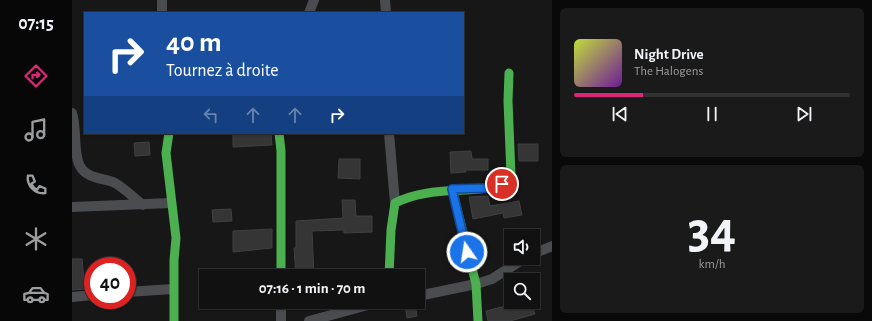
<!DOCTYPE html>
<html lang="fr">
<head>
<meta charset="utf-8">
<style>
  body { margin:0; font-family:"Alegreya Sans",sans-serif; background:#1a1a1a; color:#f1f3f6; height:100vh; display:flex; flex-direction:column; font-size:15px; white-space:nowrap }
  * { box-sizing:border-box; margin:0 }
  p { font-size:13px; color:#9c9d9f }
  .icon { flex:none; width:22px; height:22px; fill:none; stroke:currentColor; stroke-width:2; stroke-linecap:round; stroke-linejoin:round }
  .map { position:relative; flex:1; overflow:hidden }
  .side { display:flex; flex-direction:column; gap:8px; padding:8px; background:#090909; width:320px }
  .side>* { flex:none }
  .banner { position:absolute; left:12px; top:12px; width:380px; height:122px; border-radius:0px; box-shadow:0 1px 3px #0004,0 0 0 1px #303131; background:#1a4fa0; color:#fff; overflow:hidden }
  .buttons { position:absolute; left:432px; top:229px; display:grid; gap:8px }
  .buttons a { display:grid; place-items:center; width:36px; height:36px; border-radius:0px; background:#111; box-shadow:0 1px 3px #0004,0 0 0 1px #303131; font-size:20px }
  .speed { position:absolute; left:12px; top:257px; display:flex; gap:8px; font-size:20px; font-weight:700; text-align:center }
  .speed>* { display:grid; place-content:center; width:52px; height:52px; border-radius:50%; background:#111; box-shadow:0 1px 3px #0004,0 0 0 1px #303131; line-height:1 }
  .speed .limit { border:6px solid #d22; background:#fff; color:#111 }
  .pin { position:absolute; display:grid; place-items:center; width:34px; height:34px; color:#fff; margin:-17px; border:2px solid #fff; border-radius:50%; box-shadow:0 1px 4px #0007 }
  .me { position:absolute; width:44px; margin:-22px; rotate:347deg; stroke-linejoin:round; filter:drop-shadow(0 0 3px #0008) }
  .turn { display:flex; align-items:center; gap:14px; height:84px; padding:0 16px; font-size:18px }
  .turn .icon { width:52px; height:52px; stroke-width:2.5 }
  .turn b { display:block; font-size:28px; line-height:34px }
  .lanes { display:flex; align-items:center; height:38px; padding:0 16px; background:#0003; justify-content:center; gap:20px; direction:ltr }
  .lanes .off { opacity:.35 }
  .side .card { flex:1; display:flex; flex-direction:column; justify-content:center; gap:6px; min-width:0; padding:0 14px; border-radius:6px; background:#1a1a1a }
  .side .dial { align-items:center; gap:0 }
  .dial b { font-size:52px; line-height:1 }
  .song { display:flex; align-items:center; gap:12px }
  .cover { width:48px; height:48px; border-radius:6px; background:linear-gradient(135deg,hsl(70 70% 55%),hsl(280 70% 35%)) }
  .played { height:4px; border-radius:2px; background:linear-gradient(90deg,#db2777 25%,#303131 25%) }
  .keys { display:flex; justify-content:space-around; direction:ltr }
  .trip { position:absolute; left:127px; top:269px; width:226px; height:40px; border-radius:0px; background:#111; box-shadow:0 1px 3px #0004,0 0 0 1px #303131; font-weight:700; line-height:40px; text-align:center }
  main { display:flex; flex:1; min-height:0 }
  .menu { display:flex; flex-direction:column; width:72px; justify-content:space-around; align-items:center; background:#070707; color:#9c9d9f }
  .menu .icon { width:28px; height:28px }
  .menu .current { color:#db2777 }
  .menu b { font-size:18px; color:#f1f3f6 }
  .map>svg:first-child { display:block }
  .building { fill:#353536; stroke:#3f4043 }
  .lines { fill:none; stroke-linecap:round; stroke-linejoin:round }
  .street { stroke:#4b4c50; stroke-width:10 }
  .fast { stroke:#4caf50; stroke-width:9 }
  .route-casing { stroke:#114b97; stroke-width:10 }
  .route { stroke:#1a73e8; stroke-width:7 }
</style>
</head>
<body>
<main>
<nav class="menu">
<b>07:15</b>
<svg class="icon current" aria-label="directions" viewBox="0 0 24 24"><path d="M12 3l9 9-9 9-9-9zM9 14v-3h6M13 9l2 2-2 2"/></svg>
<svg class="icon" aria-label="music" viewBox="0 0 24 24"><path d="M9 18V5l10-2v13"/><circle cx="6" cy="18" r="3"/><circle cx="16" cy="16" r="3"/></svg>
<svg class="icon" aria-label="phone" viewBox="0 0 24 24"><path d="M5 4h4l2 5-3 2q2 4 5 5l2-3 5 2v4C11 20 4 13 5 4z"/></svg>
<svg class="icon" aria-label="climate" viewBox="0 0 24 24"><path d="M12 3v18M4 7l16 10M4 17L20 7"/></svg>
<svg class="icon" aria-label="car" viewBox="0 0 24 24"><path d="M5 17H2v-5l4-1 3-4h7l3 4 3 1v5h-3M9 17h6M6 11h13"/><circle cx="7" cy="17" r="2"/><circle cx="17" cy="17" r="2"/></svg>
</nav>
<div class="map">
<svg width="480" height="321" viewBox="0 0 480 321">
  <rect width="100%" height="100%" fill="#171717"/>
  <!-- building -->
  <path class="building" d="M161,133H199L200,145L161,147Z
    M77,142L78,155L63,156L62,143Z
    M446,144H466V161H447Z
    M399,151L400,159H416V170H393L394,172L379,173L378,152Z
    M267,159H288V179L266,178Z
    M416,196L418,206L447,201L450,215L432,218L431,213L401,219L397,197Z
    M270,200H283L284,216H300V232L272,233V230L240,231L242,276H224L222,248H224V221L271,218Z
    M159,209L160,221L141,222L140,210Z
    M200,229V248L161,252V231Z
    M0,259H10L13,289L0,290Z
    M449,302H459L463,314L438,321H416L414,311Z
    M343,303L345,316L335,318L333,305Z"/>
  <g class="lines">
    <!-- street -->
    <path class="street" d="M313,0L314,13
      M90,13V0
      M237,13L242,0
      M0,113C5,128 1,154 8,166C14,178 30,178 41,182C50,186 62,198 71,205
      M317,133L323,203
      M0,207L99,203
      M461,254L480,246
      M55,292L101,289
      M346,296L404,284L420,279L453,258
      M0,297L21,295
      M209,302V321
      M237,321L296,305L314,302"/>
    <!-- fast -->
    <path class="fast" d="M97,133L94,153L104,238L102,260V321
      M207,133L209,151V276
      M380,189L404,284L406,321
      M317,276L319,230L323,203C355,187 388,193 422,187L430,184L439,175L436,101L437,73"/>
  </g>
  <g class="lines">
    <!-- route casing -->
    <g class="route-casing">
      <path id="route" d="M395,252L380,189L417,188L430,184"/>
    </g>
    <!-- route -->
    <use href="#route" class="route"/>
  </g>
</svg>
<div class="buttons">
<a><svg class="icon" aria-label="sound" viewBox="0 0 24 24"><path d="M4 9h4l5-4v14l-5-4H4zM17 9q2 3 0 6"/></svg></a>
<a><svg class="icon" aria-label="search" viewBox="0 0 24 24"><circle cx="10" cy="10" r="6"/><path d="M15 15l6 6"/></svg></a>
</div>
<div class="speed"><div class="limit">40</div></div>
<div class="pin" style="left:430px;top:184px;background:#d93025"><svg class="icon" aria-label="arrive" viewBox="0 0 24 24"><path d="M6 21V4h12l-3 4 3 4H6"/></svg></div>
<svg class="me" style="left:395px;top:252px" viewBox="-20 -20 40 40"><circle r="17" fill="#1a73e8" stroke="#fff" stroke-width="3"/><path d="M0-11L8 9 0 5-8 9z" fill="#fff"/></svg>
<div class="trip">07:16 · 1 min · 70 m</div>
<div class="banner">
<div class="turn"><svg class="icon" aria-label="right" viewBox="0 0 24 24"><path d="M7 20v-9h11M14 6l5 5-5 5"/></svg><div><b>40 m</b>Tournez à droite</div></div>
<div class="lanes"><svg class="icon off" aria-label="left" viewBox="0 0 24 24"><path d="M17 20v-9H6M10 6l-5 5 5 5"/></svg><svg class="icon off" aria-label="ahead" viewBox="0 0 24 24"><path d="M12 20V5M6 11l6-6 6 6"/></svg><svg class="icon off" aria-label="ahead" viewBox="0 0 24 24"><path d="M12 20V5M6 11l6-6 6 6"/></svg><svg class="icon" aria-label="right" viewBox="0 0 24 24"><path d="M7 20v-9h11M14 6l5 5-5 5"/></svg></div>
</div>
</div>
<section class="side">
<div class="card">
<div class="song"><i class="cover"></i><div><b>Night Drive</b><p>The Halogens</p></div></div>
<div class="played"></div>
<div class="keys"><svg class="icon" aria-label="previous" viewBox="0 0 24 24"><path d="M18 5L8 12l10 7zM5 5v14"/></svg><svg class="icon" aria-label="pause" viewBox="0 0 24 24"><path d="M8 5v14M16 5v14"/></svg><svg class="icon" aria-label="next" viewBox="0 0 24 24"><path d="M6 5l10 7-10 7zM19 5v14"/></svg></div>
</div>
<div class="card dial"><b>34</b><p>km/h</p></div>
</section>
</main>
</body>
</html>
